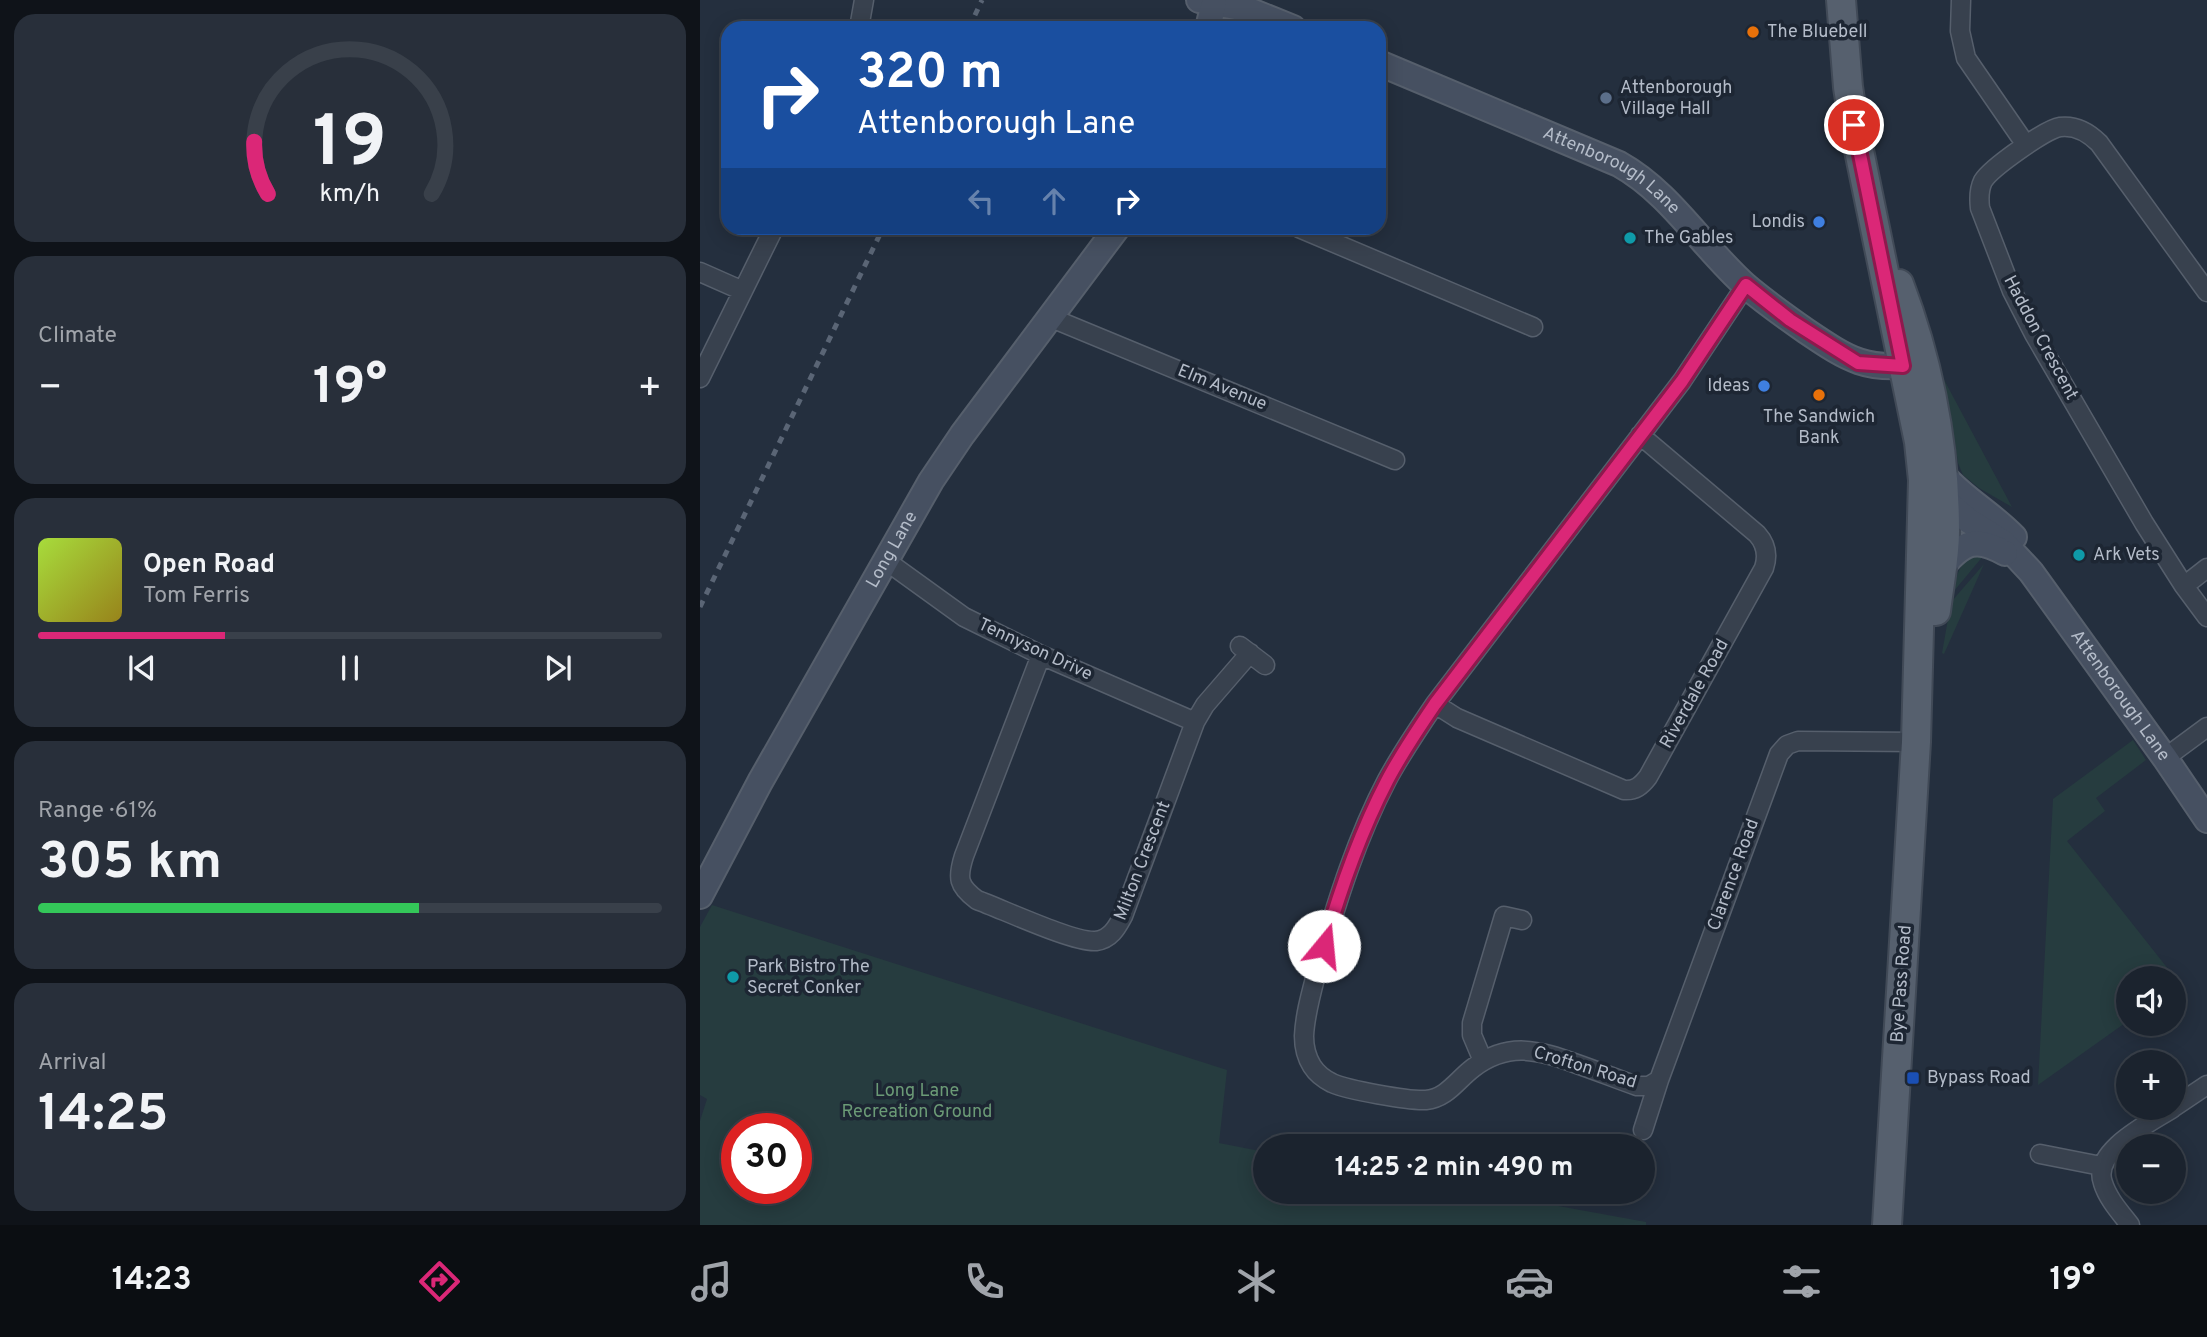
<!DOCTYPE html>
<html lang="en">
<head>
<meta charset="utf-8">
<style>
  body { margin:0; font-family:Overpass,sans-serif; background:#282f3a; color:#f1f3f6; height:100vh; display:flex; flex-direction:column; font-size:26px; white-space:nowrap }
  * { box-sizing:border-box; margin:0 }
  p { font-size:23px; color:#a0a4aa }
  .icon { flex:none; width:38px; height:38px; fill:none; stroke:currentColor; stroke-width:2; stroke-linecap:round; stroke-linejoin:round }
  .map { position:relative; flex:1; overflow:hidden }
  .side { display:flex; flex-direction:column; gap:14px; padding:14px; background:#0f1319; width:700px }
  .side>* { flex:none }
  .guide { position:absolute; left:21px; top:21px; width:665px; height:214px; border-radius:21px; box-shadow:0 4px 18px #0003,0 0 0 2px #39404a; background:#1a4fa0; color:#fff; overflow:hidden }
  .controls { position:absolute; left:1416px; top:966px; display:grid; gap:14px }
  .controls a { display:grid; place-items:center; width:70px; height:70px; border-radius:50%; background:#1b232e; box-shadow:0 4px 18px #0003,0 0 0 2px #39404a; font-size:35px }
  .speed { position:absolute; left:21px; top:1113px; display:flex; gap:14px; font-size:35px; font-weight:700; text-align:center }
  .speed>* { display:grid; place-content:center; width:91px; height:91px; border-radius:50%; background:#1b232e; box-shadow:0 4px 18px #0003,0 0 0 2px #39404a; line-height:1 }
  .speed .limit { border:10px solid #d22; background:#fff; color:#111 }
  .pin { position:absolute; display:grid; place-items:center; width:60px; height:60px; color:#fff; margin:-30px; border:4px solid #fff; border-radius:50%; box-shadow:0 2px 7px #0007 }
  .me { position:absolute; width:77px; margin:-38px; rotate:17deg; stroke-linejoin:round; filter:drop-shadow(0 0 5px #0008) }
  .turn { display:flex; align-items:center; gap:24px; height:147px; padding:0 21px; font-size:32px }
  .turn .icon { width:91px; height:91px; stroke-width:2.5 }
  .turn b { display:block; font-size:49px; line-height:60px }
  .lanes { display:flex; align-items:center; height:66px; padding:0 21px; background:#0003; justify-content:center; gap:35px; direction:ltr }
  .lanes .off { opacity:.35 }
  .big { font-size:52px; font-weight:700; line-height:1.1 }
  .side .tile { flex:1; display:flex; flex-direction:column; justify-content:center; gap:10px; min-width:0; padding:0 24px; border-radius:21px; background:#282f3a }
  .side .dial { align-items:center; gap:0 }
  .dial svg { height:182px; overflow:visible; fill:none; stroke:#39404a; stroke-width:7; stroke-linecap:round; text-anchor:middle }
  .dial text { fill:#f1f3f6; stroke:none }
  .song { display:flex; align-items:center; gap:21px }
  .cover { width:84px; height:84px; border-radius:10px; background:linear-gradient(135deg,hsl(80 70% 55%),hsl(50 70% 35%)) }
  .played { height:7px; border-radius:4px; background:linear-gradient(90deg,#db2777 30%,#39404a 30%) }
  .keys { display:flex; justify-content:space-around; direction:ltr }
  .heat { display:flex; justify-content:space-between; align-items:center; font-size:38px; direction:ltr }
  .charge { height:10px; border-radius:5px; background:linear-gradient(90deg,#34c759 61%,#39404a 0) }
  .trip { position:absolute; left:553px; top:1134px; width:402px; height:70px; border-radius:35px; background:#1b232e; box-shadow:0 4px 18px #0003,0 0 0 2px #39404a; font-weight:700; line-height:70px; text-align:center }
  .dock { display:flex; height:112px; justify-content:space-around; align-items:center; background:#0b0e12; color:#a0a4aa }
  .dock .icon { width:49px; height:49px }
  .dock .current { color:#db2777 }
  .dock b { font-size:32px; color:#f1f3f6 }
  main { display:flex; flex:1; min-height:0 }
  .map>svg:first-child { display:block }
  .green { fill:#263c3f; fill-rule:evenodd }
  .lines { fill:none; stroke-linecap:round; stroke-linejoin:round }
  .street-casing { stroke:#565f6c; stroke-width:21 }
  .secondary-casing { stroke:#565f6c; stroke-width:28 }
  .primary-casing { stroke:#414a57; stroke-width:32 }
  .street { stroke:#38414e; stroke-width:18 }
  .secondary { stroke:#465061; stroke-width:24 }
  .primary { stroke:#56606e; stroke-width:28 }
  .rail { stroke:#5a6575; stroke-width:5; stroke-dasharray:7 7; stroke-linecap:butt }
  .route-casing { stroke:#8e194d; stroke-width:18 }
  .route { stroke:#db2777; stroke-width:12 }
  .food-dot { fill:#e8710a; stroke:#1d2633; stroke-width:2.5 }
  .service-dot { fill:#5c6f8a; stroke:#1d2633; stroke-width:2.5 }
  .shop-dot { fill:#3f7fe0; stroke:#1d2633; stroke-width:2.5 }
  .culture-dot { fill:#0f9aa8; stroke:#1d2633; stroke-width:2.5 }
  .transit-dot { fill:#1a4fb4; stroke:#1d2633; stroke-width:2.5 }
  .labels { text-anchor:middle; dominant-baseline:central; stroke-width:7; stroke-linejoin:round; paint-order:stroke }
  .poi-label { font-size:18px; fill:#b4bcc9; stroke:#1d2633; text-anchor:start }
  .street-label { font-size:18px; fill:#b4bcc9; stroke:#1d2633 }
  .park-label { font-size:18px; fill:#6b9a76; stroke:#1d2633 }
</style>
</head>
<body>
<main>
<section class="side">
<div class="tile dial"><svg viewBox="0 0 100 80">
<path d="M14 69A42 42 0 1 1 86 69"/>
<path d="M14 69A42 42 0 0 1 8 46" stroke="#db2777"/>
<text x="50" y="56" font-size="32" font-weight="700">19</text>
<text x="50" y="72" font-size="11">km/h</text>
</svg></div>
<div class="tile"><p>Climate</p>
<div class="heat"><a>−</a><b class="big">19°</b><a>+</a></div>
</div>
<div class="tile">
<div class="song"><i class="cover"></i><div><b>Open Road</b><p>Tom Ferris</p></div></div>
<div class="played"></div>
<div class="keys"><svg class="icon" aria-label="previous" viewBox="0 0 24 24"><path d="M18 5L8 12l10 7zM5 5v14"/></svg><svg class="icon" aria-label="pause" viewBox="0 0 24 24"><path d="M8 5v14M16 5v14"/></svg><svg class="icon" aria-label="next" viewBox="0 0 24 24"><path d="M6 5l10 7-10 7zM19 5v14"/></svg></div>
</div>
<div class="tile"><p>Range · 61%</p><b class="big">305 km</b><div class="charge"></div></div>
<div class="tile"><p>Arrival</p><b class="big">14:25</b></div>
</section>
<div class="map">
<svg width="1507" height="1225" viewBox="0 0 1507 1225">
  <rect width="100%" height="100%" fill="#242f3e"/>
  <!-- green -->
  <path class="green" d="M1241,374L1312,507L1279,488L1263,475L1258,463L1250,410Z
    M1284,555L1254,591C1257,571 1261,557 1284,555Z
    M1284,564L1244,654L1242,653L1251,602Z
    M1433,740L1446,760L1396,798L1405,811L1367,841L1480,984L1474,988V978H1428V1021L1338,1085L1353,799Z
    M12,905L527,1070L519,1143L565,1152V1192H782L946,1222V1225H0V1121L7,1099L0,1095V927ZM37,1129H96V1188H37Z"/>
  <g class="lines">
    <!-- street casing -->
    <g class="street-casing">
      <path id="street" d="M1261,0L1260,31L1266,58L1326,145
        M159,28L164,0
        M599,228L833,327
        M0,272L43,291
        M1507,292L1399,143C1388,132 1376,125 1360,127C1346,129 1291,168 1283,181C1279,189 1279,199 1280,208L1312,291L1334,334L1444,523L1484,586L1507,617
        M349,317L695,460
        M0,378L74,228
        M185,560L264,617L341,655L495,722
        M1484,586L1507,568
        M540,646L565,665
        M341,655L264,856C257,878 258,886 277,900C302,909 374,943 396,941C411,939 417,927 423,916L495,722L505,705L550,653
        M735,704L757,718L924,790C935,791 941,786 948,777L1064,568C1068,556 1066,544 1057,534L940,435
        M1465,758L1507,727
        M783,1061L772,1035V1023L804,916L822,920
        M959,1080L949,1086H937C917,1079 897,1071 877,1064C838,1050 809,1041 773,1068C757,1080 747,1098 726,1100C708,1101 648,1090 632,1083C624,1079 617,1074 612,1066C607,1058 604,1046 604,1036C605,1012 613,987 619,963C637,901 657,837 687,780C701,754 718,729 735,704L982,381L1046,285
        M1474,1107L1507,1085
        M943,1130L959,1080L1079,754L1087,745L1098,741L1216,742
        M1340,1154L1401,1166
        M1430,1225C1420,1212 1408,1199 1403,1183C1391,1151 1450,1123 1473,1108"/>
    </g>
    <!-- secondary casing -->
    <g class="secondary-casing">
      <g id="secondary">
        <path d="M499,0L546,9L593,28"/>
        <path d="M508,28L514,3"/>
        <path id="s1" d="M679,63L919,164C971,193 1002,247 1046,286C1065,302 1086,317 1106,331C1149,360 1167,372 1220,364"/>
        <path d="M1244,476C1264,499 1292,514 1314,537"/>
        <path id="s2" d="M1235,492L1269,521L1303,542L1331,572L1465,758L1507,820"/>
        <path d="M1242,567C1263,542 1276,536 1305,553"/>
        <path id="s3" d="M0,896L60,782L231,481L262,435L417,228"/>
      </g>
    </g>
    <!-- primary casing -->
    <g class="primary-casing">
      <path id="primary" d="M1141,0L1148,87L1154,126L1219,442L1223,480L1216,742L1187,1225
        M1199,284C1229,363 1245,447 1245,531C1245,558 1239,585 1236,611"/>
    </g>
    <!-- street -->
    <use href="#street" class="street"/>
    <!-- secondary -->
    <use href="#secondary" class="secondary"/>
    <!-- primary -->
    <use href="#primary" class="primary"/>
    <!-- rail -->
    <path class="rail" d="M269,28L282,0
      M0,607L183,228"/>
  </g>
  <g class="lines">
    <!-- route casing -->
    <g class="route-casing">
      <path id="route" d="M624,946C640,890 660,833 687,781C701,754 718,729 735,704L982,381L1046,285L1090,320L1158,363L1203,366L1154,125"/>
    </g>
    <!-- route -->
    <use href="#route" class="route"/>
  </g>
  <!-- markers -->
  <g class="food-dot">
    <circle cx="1053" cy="32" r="7"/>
    <circle cx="1119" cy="395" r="7"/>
  </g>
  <circle class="service-dot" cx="906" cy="98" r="7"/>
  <g class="shop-dot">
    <circle cx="1119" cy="222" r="7"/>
    <circle cx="1064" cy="386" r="7"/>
  </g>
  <g class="culture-dot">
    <circle cx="930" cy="238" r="7"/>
    <circle cx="1379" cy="555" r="7"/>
    <circle cx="33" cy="977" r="7"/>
  </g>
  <rect class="transit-dot" x="1206" y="1071" width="14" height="14" rx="3.5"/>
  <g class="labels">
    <!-- poi labels -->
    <g class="poi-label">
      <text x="1067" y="32">The Bluebell</text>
      <text x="920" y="88">Attenborough<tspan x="920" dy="21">Village Hall</tspan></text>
      <text x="1105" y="222" text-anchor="end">Londis</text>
      <text x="944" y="238">The Gables</text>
      <text x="1050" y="386" text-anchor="end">Ideas</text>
      <text x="1119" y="417" text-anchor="middle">The Sandwich<tspan x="1119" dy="21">Bank</tspan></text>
      <text x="1393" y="555">Ark Vets</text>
      <text x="47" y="967">Park Bistro The<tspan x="47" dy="21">Secret Conker</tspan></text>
      <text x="1227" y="1078">Bypass Road</text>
    </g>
    <!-- street labels -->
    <g class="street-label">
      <text stroke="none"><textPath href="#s1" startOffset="257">Attenborough Lane</textPath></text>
      <text transform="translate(1340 338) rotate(62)">Haddon Crescent</text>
      <text transform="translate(522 388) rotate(22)">Elm Avenue</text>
      <text stroke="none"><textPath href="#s3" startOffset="396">Long Lane</textPath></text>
      <text transform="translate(335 650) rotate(25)">Tennyson Drive</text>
      <text transform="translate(995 694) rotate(-61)">Riverdale Road</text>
      <text stroke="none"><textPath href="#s2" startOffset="278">Attenborough Lane</textPath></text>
      <text transform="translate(443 861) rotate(-69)">Milton Crescent</text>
      <text transform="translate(1034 875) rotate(-70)">Clarence Road</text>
      <text transform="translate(1202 984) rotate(-86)">Bye Pass Road</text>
      <text transform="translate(885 1068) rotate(17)">Crofton Road</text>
    </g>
    <!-- park labels -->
    <g class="park-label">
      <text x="217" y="1091">Long Lane<tspan x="217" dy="21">Recreation Ground</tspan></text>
    </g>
  </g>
</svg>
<div class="controls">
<a><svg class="icon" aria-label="sound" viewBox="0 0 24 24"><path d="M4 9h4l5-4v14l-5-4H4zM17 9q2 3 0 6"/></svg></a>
<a>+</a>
<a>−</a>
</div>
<div class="speed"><div class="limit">30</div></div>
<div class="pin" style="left:1154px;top:125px;background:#d93025"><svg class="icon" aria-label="arrive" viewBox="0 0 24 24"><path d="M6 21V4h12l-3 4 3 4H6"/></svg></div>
<svg class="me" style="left:624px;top:946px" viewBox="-20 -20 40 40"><circle r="19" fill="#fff"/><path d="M0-13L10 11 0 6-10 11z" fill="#db2777"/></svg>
<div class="trip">14:25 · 2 min · 490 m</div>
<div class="guide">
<div class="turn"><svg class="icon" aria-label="right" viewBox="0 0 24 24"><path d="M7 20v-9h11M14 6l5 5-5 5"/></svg><div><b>320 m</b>Attenborough Lane</div></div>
<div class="lanes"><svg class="icon off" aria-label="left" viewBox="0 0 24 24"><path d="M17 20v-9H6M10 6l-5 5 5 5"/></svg><svg class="icon off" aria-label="ahead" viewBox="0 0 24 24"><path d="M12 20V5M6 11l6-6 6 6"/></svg><svg class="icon" aria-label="right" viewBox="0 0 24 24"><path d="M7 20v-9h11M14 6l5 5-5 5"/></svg></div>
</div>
</div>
</main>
<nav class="dock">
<b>14:23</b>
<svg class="icon current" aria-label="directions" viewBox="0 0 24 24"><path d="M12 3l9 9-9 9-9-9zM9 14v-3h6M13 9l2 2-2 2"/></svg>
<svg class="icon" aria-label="music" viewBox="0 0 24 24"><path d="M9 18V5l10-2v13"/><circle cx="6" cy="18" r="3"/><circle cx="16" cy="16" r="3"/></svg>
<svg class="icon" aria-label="phone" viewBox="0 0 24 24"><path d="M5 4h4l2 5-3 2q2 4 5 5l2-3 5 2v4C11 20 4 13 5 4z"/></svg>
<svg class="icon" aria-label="climate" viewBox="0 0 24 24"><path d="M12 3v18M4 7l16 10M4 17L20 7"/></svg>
<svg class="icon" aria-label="car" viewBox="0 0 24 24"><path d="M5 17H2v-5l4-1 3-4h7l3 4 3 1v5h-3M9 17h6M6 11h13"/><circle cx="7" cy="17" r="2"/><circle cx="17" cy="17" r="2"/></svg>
<svg class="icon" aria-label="filters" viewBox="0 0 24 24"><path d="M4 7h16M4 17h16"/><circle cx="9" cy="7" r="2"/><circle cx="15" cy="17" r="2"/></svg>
<b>19°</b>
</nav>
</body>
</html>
